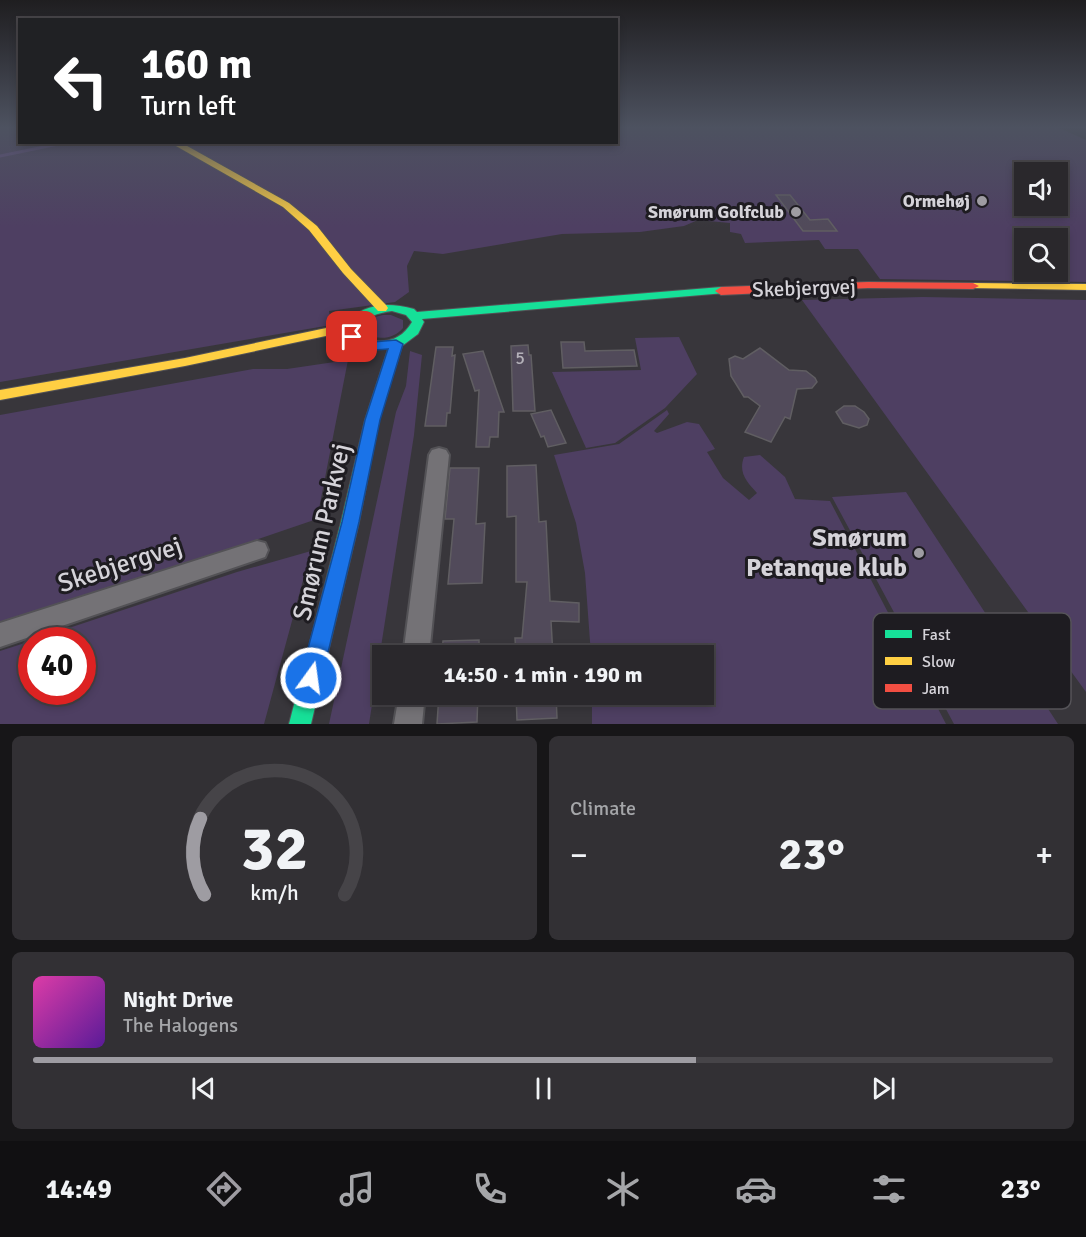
<!DOCTYPE html>
<html lang="en">
<head>
<meta charset="utf-8">
<style>
  body { margin:0; font-family:Signika,sans-serif; background:#323034; color:#f1f3f6; height:100vh; display:flex; flex-direction:column; font-size:22px; white-space:nowrap }
  * { box-sizing:border-box; margin:0 }
  p { font-size:20px; color:#a5a6a9 }
  .icon { flex:none; width:33px; height:33px; fill:none; stroke:currentColor; stroke-width:2; stroke-linecap:round; stroke-linejoin:round }
  .map { position:relative; height:724px; overflow:hidden }
  .side { display:flex; flex-direction:column; gap:12px; padding:12px; background:#171618; flex:1 }
  .side>* { flex:none }
  .top-card { position:absolute; left:18px; top:18px; width:600px; height:126px; border-radius:0px; box-shadow:0 3px 9px #0003,0 0 0 2px #464448; background:#202124; color:#fff; overflow:hidden }
  .fabs { position:absolute; left:1014px; top:162px; display:grid; gap:12px }
  .fabs a { display:grid; place-items:center; width:54px; height:54px; border-radius:0px; background:#2a282c; box-shadow:0 3px 9px #0003,0 0 0 2px #464448; font-size:30px }
  .speed { position:absolute; left:18px; top:627px; display:flex; gap:12px; font-size:30px; font-weight:700; text-align:center }
  .speed>* { display:grid; place-content:center; width:78px; height:78px; border-radius:50%; background:#2a282c; box-shadow:0 3px 9px #0003,0 0 0 2px #464448; line-height:1 }
  .speed .limit { border:9px solid #d22; background:#fff; color:#111 }
  .pin { position:absolute; display:grid; place-items:center; width:51px; height:51px; color:#fff; margin:-26px; border-radius:12px; box-shadow:0 3px 9px #0006 }
  .me { position:absolute; width:66px; margin:-33px; rotate:14deg; stroke-linejoin:round; filter:drop-shadow(0 0 4px #0008) }
  .turn { display:flex; align-items:center; gap:21px; height:126px; padding:0 24px; font-size:27px }
  .turn .icon { width:78px; height:78px; stroke-width:2.5 }
  .turn b { display:block; font-size:42px; line-height:51px }
  .big { font-size:45px; font-weight:700; line-height:1.1 }
  .side .widget { flex:1; display:flex; flex-direction:column; justify-content:center; gap:9px; min-width:0; padding:0 21px; border-radius:9px; background:#323034 }
  .side .dial { align-items:center; gap:0 }
  .dial svg { height:156px; overflow:visible; fill:none; stroke:#464448; stroke-width:7; stroke-linecap:round; text-anchor:middle }
  .dial text { fill:#f1f3f6; stroke:none }
  .song { display:flex; align-items:center; gap:18px }
  .cover { width:72px; height:72px; border-radius:9px; background:linear-gradient(135deg,hsl(320 70% 55%),hsl(270 70% 35%)) }
  .played { height:6px; border-radius:3px; background:linear-gradient(90deg,#9e9ca2 65%,#464448 65%) }
  .keys { display:flex; justify-content:space-around; direction:ltr }
  .heat { display:flex; justify-content:space-between; align-items:center; font-size:33px; direction:ltr }
  .side .tiles { flex:1; display:grid; gap:12px; grid-template-columns:1fr 1fr }
  .widget:last-child { grid-column:span 2 }
  .trip { position:absolute; left:372px; top:645px; width:342px; height:60px; border-radius:0px; background:#2a282c; box-shadow:0 3px 9px #0003,0 0 0 2px #464448; font-weight:700; line-height:60px; text-align:center }
  .tab-bar { display:flex; height:96px; justify-content:space-around; align-items:center; background:#111012; color:#a5a6a9 }
  .tab-bar .icon { width:42px; height:42px }
  .tab-bar .on { color:#9e9ca2 }
  .tab-bar b { font-size:27px; color:#f1f3f6 }
  .map>svg:first-child { display:block }
  .green { fill:#4e3f62; fill-rule:evenodd }
  .lines { fill:none; stroke-linecap:round; stroke-linejoin:round }
  .stream { stroke:#694d8b; stroke-width:3 }
  .building { fill:#514a5a; stroke:#605e62; stroke-width:1.5 }
  .street-casing { stroke:#535256; stroke-width:4 }
  .fast-casing { stroke:#535256; stroke-width:2 }
  .slow-casing { stroke:#535256; stroke-width:2 }
  .jam-casing { stroke:#535256; stroke-width:2 }
  .street { fill:#747276; fill-rule:evenodd }
  .fast { fill:#16e098; fill-rule:evenodd }
  .slow { fill:#ffcf43; fill-rule:evenodd }
  .jam { fill:#f24e42; fill-rule:evenodd }
  .route { fill:#1a73e8; stroke:#114b97; stroke-width:1.5 }
  .poi-dot { fill:#9e9ca2; stroke:#1e1c21; stroke-width:2 }
  .labels { text-anchor:middle; dominant-baseline:central; stroke-width:6; stroke-linejoin:round; paint-order:stroke }
  .far-poi-label { font-size:18px; font-weight:bold; fill:#d5d3d9; stroke:#1e1c21; text-anchor:end }
  .number-label { font-size:18px; fill:#b4b1b9 }
  .street-label { font-size:21px; fill:#d5d3d9; stroke:#1e1c21 }
  .near-street-label { font-size:26px; fill:#d5d3d9; stroke:#1e1c21 }
  .near-poi-label { font-size:26px; font-weight:bold; fill:#d5d3d9; stroke:#1e1c21; text-anchor:end }
  .key { fill:#1e1c21; stroke:#555358; stroke-width:1.5 }
  .key-label { font-size:16px; fill:#d5d3d9 }
</style>
</head>
<body>
<div class="map">
<svg width="1086" height="724" viewBox="0 0 1086 724">
  <rect width="100%" height="100%" fill="#38363b"/>
  <!-- green -->
  <path class="green" d="M0,126H19L20,142H616L617,126H1055L1086,140V282L880,279L858,249H825L819,240L745,243L741,234L730,232V223L698,220L684,226L640,232L562,234L443,254L414,251L407,266L409,292L395,302L329,311L331,325L0,382ZM1024,172H1058V206H1024ZM1024,238H1058V272H1024Z
    M923,297L1086,300V692L802,300Z
    M383,315H391L403,320V328C394,339 378,341 366,333L365,325L375,317Z
    M679,337L697,374L665,408L615,443L586,448L552,372L641,370L635,338Z
    M410,351L422,355L414,435L369,724H329L396,412L406,386Z
    M348,360L317,519L0,627V415L253,369H287Z
    M667,410L669,414L654,431L657,433L687,422L699,424L715,449L707,452L723,478L749,500L757,493C747,482 738,473 744,457L760,455L785,477L795,499L830,501L946,724H592V695L704,694V656L591,655L585,573L576,523L554,455L619,444Z
    M906,492L1058,724H954L832,497Z
    M311,551L264,724H0V651L31,641L32,692H82V640H33L237,572Z"/>
  <g class="lines">
    <!-- stream -->
    <path class="stream" d="M0,156L68,142"/>
  </g>
  <!-- building -->
  <path class="building" d="M776,195H790L810,220L828,219L837,231H803Z
    M561,342H584L585,351L634,350L637,366L563,368Z
    M528,345L529,355H531L535,411H513L511,346Z
    M436,347H453L452,356L455,355L450,413H447L446,426H425Z
    M760,348L789,370L806,371L815,378L817,382L812,388L797,389L790,419L785,417L771,442L745,432L760,406L748,397H744L731,376L729,359L735,356L743,359Z
    M483,351L504,412H499L498,437H490L489,447H476L479,390L475,391L463,354Z
    M844,406H855L864,412L869,419L867,425L859,428L843,423L836,412Z
    M551,410L566,443L548,447L544,436L541,437L531,414Z
    M536,465L539,522L546,521L550,601L579,603V622L551,621L553,656H516L515,638H522L527,582H516V516L507,517V466Z
    M450,468H479L476,524L485,523L482,583L448,584L454,519H445Z
    M479,640V656H442L443,641Z
    M439,694H478L477,722L437,724Z
    M516,694H556L557,718L517,720Z"/>
  <g class="lines">
    <!-- street casing -->
    <g class="street-casing">
      <path id="street" d="M439,448L446,450L449,455L429,656H403L429,455L432,450Z
        M257,541L265,543L268,550L265,557L0,647V623Z
        M399,694H425L422,724H394Z"/>
    </g>
    <!-- fast casing -->
    <g class="fast-casing">
      <path id="fast" d="M721,287L727,291L725,293L422,319L424,322L418,334L402,346L379,420L359,522L311,724H289L341,522L365,420L388,349H370L347,340L344,327C362,302 387,302 414,309L417,312ZM392,311L406,315L412,322C400,343 378,346 358,335L356,327C367,317 377,313 392,311Z"/>
    </g>
    <!-- slow casing -->
    <g class="slow-casing">
      <path id="slow" d="M169,142H180L289,203L317,226L351,269L386,305L388,308L386,311H378L343,273L309,230L283,207Z
        M973,283L1086,284V290L969,288L967,286Z
        M350,323L356,327L354,330L185,366L0,400V390L185,358Z"/>
    </g>
    <!-- jam casing -->
    <g class="jam-casing">
      <path id="jam" d="M868,282L973,283L979,286L973,289L868,288L721,295L715,291L721,287Z"/>
    </g>
    <!-- street -->
    <use href="#street" class="street"/>
    <!-- fast -->
    <use href="#fast" class="fast"/>
    <!-- slow -->
    <use href="#slow" class="slow"/>
    <!-- jam -->
    <use href="#jam" class="jam"/>
  </g>
  <!-- sky -->
  <linearGradient id="sky" x2="0" y2="1"><stop stop-color="#1f1e20"/><stop offset="0.56" stop-color="#4d5260"/><stop offset="1" stop-color="#4d5260" stop-opacity="0"/></linearGradient>
  <rect width="1086" height="227" fill="url(#sky)"/>
  <!-- route -->
  <path class="route" d="M352,333L373,342L396,340L403,344L380,420L359,522L322,678L319,686L311,689L304,686L300,678L342,522L365,420L388,349C372,351 357,350 346,337Z"/>
  <!-- markers -->
  <g class="poi-dot">
    <circle cx="982" cy="201" r="6"/>
    <circle cx="796" cy="212" r="6"/>
    <circle cx="919" cy="553" r="6"/>
  </g>
  <g class="labels">
    <!-- far-poi labels -->
    <g class="far-poi-label">
      <text x="970" y="201">Ormehøj</text>
      <text x="784" y="212">Smørum Golfclub</text>
    </g>
    <!-- number labels -->
    <g class="number-label">
      <text x="520" y="358">5</text>
    </g>
    <!-- street labels -->
    <g class="street-label">
      <text transform="translate(804 288) rotate(-2)">Skebjergvej</text>
    </g>
    <!-- near-street labels -->
    <g class="near-street-label">
      <text transform="translate(322 532) rotate(-77)">Smørum Parkvej</text>
      <text transform="translate(120 565) rotate(-18)">Skebjergvej</text>
    </g>
    <!-- near-poi labels -->
    <g class="near-poi-label">
      <text x="907" y="538">Smørum<tspan x="907" dy="30">Petanque klub</tspan></text>
    </g>
  </g>
  <!-- legend -->
  <rect x="873" y="613" width="198" height="96" rx="9" class="key"/>
  <rect x="885" y="630" width="27" height="8" fill="#16e098"/>
  <rect x="885" y="657" width="27" height="8" fill="#ffcf43"/>
  <rect x="885" y="684" width="27" height="8" fill="#f24e42"/>
  <g class="key-label">
    <text x="922" y="640">Fast</text>
    <text x="922" y="667">Slow</text>
    <text x="922" y="694">Jam</text>
  </g>
</svg>
<div class="fabs">
<a><svg class="icon" aria-label="sound" viewBox="0 0 24 24"><path d="M4 9h4l5-4v14l-5-4H4zM17 9q2 3 0 6"/></svg></a>
<a><svg class="icon" aria-label="search" viewBox="0 0 24 24"><circle cx="10" cy="10" r="6"/><path d="M15 15l6 6"/></svg></a>
</div>
<div class="speed"><div class="limit">40</div></div>
<div class="pin" style="left:352px;top:337px;background:#d93025"><svg class="icon" aria-label="arrive" viewBox="0 0 24 24"><path d="M6 21V4h12l-3 4 3 4H6"/></svg></div>
<svg class="me" style="left:311px;top:678px" viewBox="-20 -20 40 40"><circle r="17" fill="#1a73e8" stroke="#fff" stroke-width="3"/><path d="M0-11L8 9 0 5-8 9z" fill="#fff"/></svg>
<div class="trip">14:50 · 1 min · 190 m</div>
<div class="top-card">
<div class="turn"><svg class="icon" aria-label="left" viewBox="0 0 24 24"><path d="M17 20v-9H6M10 6l-5 5 5 5"/></svg><div><b>160 m</b>Turn left</div></div>
</div>
</div>
<section class="side">
<div class="tiles">
<div class="widget dial"><svg viewBox="0 0 100 80">
<path d="M14 69A42 42 0 1 1 86 69"/>
<path d="M14 69A42 42 0 0 1 12 30" stroke="#9e9ca2"/>
<text x="50" y="56" font-size="32" font-weight="700">32</text>
<text x="50" y="72" font-size="11">km/h</text>
</svg></div>
<div class="widget"><p>Climate</p>
<div class="heat"><a>−</a><b class="big">23°</b><a>+</a></div>
</div>
<div class="widget">
<div class="song"><i class="cover"></i><div><b>Night Drive</b><p>The Halogens</p></div></div>
<div class="played"></div>
<div class="keys"><svg class="icon" aria-label="previous" viewBox="0 0 24 24"><path d="M18 5L8 12l10 7zM5 5v14"/></svg><svg class="icon" aria-label="pause" viewBox="0 0 24 24"><path d="M8 5v14M16 5v14"/></svg><svg class="icon" aria-label="next" viewBox="0 0 24 24"><path d="M6 5l10 7-10 7zM19 5v14"/></svg></div>
</div>
</div>
</section>
<nav class="tab-bar">
<b>14:49</b>
<svg class="icon on" aria-label="directions" viewBox="0 0 24 24"><path d="M12 3l9 9-9 9-9-9zM9 14v-3h6M13 9l2 2-2 2"/></svg>
<svg class="icon" aria-label="music" viewBox="0 0 24 24"><path d="M9 18V5l10-2v13"/><circle cx="6" cy="18" r="3"/><circle cx="16" cy="16" r="3"/></svg>
<svg class="icon" aria-label="phone" viewBox="0 0 24 24"><path d="M5 4h4l2 5-3 2q2 4 5 5l2-3 5 2v4C11 20 4 13 5 4z"/></svg>
<svg class="icon" aria-label="climate" viewBox="0 0 24 24"><path d="M12 3v18M4 7l16 10M4 17L20 7"/></svg>
<svg class="icon" aria-label="car" viewBox="0 0 24 24"><path d="M5 17H2v-5l4-1 3-4h7l3 4 3 1v5h-3M9 17h6M6 11h13"/><circle cx="7" cy="17" r="2"/><circle cx="17" cy="17" r="2"/></svg>
<svg class="icon" aria-label="filters" viewBox="0 0 24 24"><path d="M4 7h16M4 17h16"/><circle cx="9" cy="7" r="2"/><circle cx="15" cy="17" r="2"/></svg>
<b>23°</b>
</nav>
</body>
</html>
